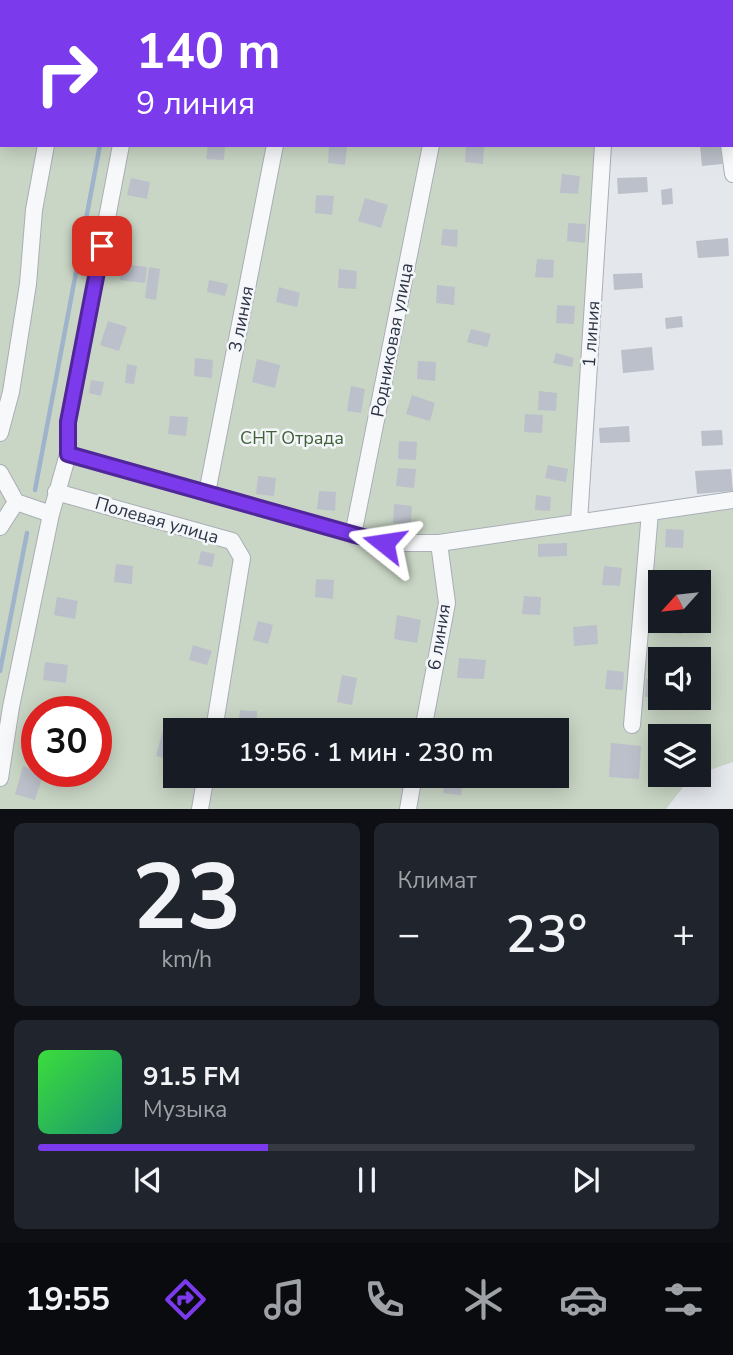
<!DOCTYPE html>
<html lang="ru">
<head>
<meta charset="utf-8">
<style>
  body { margin:0; font-family:"Nunito Sans",sans-serif; background:#20242c; color:#f1f3f6; height:100vh; display:flex; flex-direction:column; font-size:26px; white-space:nowrap }
  * { box-sizing:border-box; margin:0 }
  p { font-size:23px; color:#9ea1a6 }
  .icon { flex:none; width:38px; height:38px; fill:none; stroke:currentColor; stroke-width:2; stroke-linecap:round; stroke-linejoin:round }
  .map { position:relative; height:809px; overflow:hidden }
  .sheet { display:flex; flex-direction:column; gap:14px; padding:14px; background:#0d0f14; flex:1 }
  .sheet>* { flex:none }
  .top-card { position:absolute; left:0px; top:0px; width:733px; height:147px; box-shadow:0 4px 18px #0003; background:#7c3aed; color:#fff; overflow:hidden }
  .needle { width:46px; rotate:243deg }
  .buttons { position:absolute; left:648px; top:570px; display:grid; gap:14px }
  .buttons a { display:grid; place-items:center; width:63px; height:63px; border-radius:0px; background:#171b24; box-shadow:0 4px 18px #0003; font-size:35px }
  .speed { position:absolute; left:21px; top:696px; display:flex; gap:14px; font-size:35px; font-weight:700; text-align:center }
  .speed>* { display:grid; place-content:center; width:91px; height:91px; border-radius:50%; background:#171b24; box-shadow:0 4px 18px #0003; line-height:1 }
  .speed .limit { border:10px solid #d22; background:#fff; color:#111 }
  .pin { position:absolute; display:grid; place-items:center; width:60px; height:60px; color:#fff; margin:-30px; border-radius:14px; box-shadow:0 4px 10px #0006 }
  .me { position:absolute; width:77px; margin:-38px; rotate:285deg; stroke-linejoin:round; filter:drop-shadow(0 0 5px #0008) }
  .turn { display:flex; align-items:center; gap:24px; height:147px; padding:0 21px; font-size:32px }
  .turn .icon { width:91px; height:91px; stroke-width:2.5 }
  .turn b { display:block; font-size:49px; line-height:60px }
  .big { font-size:52px; font-weight:600; line-height:1.1 }
  .sheet .card { flex:1; display:flex; flex-direction:column; justify-content:center; gap:10px; min-width:0; padding:0 24px; border-radius:10px; background:#20242c }
  .sheet .dial { align-items:center; gap:0 }
  .dial b { font-size:91px; line-height:1 }
  .song { display:flex; align-items:center; gap:21px }
  .cover { width:84px; height:84px; border-radius:10px; background:linear-gradient(135deg,hsl(120 70% 55%),hsl(160 70% 35%)) }
  .played { height:7px; border-radius:4px; background:linear-gradient(90deg,#7c3aed 35%,#363941 35%) }
  .keys { display:flex; justify-content:space-around; direction:ltr }
  .heat { display:flex; justify-content:space-between; align-items:center; font-size:38px; direction:ltr }
  .sheet .tiles { flex:1; display:grid; gap:14px; grid-template-columns:1fr 1fr }
  .card:last-child { grid-column:span 2 }
  .trip { position:absolute; left:163px; top:718px; width:406px; height:70px; border-radius:0px; background:#171b24; box-shadow:0 4px 18px #0003; font-weight:600; line-height:70px; text-align:center }
  .dock { display:flex; height:112px; justify-content:space-around; align-items:center; background:#090b0e; color:#9ea1a6 }
  .dock .icon { width:49px; height:49px }
  .dock .active { color:#7c3aed }
  .dock b { font-size:32px; color:#f1f3f6 }
  .map>svg:first-child { display:block }
  .green { fill:#c9d6c5; fill-rule:evenodd }
  .lines { fill:none; stroke-linecap:round; stroke-linejoin:round }
  .stream { stroke:#9fb4cc; stroke-width:4.5 }
  .building { fill:#bbc0ca }
  .minor-casing { stroke:#a9aeb7; stroke-width:18 }
  .minor { stroke:#f7f8fa; stroke-width:16 }
  .route-casing { stroke:#51269a; stroke-width:18 }
  .route { stroke:#7c3aed; stroke-width:12 }
  .labels { text-anchor:middle; dominant-baseline:central; stroke-width:5; stroke-linejoin:round; paint-order:stroke }
  .street-label { font-size:18px; fill:#2b3445; stroke:#f4f6f9 }
  .park-label { font-size:18px; fill:#3f6138; stroke:#f4f6f9 }
</style>
</head>
<body>
<div class="map">
<svg width="733" height="809" viewBox="0 0 733 809">
  <rect width="100%" height="100%" fill="#e4e7ec"/>
  <!-- green -->
  <path class="green" d="M0,0H618L2,2V145H608L583,516L733,506V762L698,774V737H660V775H695L691,777L666,809H0ZM660,583H698V621H660ZM660,660H698V698H660ZM37,712H96V772H37ZM175,730H556V775H175Z"/>
  <g class="lines">
    <!-- stream -->
    <path class="stream" d="M127,2L128,0
      M35,490L100,145
      M0,671L27,533"/>
  </g>
  <!-- building -->
  <path class="building" d="M208,145H225L224,160L206,159Z
    M329,145L347,146L345,165L328,163Z
    M466,145L484,146L483,164L465,162Z
    M721,145L722,164L702,166L700,146Z
    M562,174L580,176L578,194L560,193Z
    M647,177L648,192L618,194L617,178Z
    M131,178L150,182L147,199L127,195Z
    M672,188L673,204L662,205L661,190Z
    M316,195L334,196L332,215L315,213Z
    M365,198L388,205L381,228L358,221Z
    M568,223L586,224L585,243L567,241Z
    M443,229L458,230L457,247L441,245Z
    M728,238L729,256L698,258L696,241Z
    M537,259L554,260L553,278L535,277Z
    M122,264L147,267L145,283L120,280Z
    M149,267L160,269L156,300L145,298Z
    M339,269L357,271L356,289L338,288Z
    M642,273L643,288L614,290L613,274Z
    M209,280L228,284L225,296L207,292Z
    M437,285L455,287L454,305L436,303Z
    M279,287L300,293L297,307L276,302Z
    M557,305L575,306L574,324L556,323Z
    M682,316L683,327L666,329L665,318Z
    M108,321L127,327L119,351L100,345Z
    M471,329L491,334L487,347L467,342Z
    M652,347L654,370L623,373L621,350Z
    M556,353L574,358L572,367L553,363Z
    M195,358L213,360L212,378L194,376Z
    M257,359L280,365L275,388L252,382Z
    M418,361L436,362L435,381L417,379Z
    M127,364L137,366L134,384L125,383Z
    M91,380L104,382L101,396L89,393Z
    M351,386L365,389L361,413L347,411Z
    M539,391L557,393L556,411L538,410Z
    M412,395L435,403L430,421L406,414Z
    M525,414L543,415L542,433L524,432Z
    M170,416L188,417L186,436L168,434Z
    M629,426L630,442L600,443L599,428Z
    M722,430L723,445L702,446L701,431Z
    M399,441L417,442L416,460L398,459Z
    M548,465L568,469L566,482L545,478Z
    M398,468L416,469L414,488L396,486Z
    M731,469L733,491L697,494L695,471Z
    M258,476L276,478L274,496L256,494Z
    M319,491L336,492L335,511L317,509Z
    M536,495L551,497L550,511L535,510Z
    M394,504L412,506L411,524L393,523Z
    M666,529L684,530L683,548L665,547Z
    M567,543V556L538,557V544Z
    M201,551L215,554L212,567L198,564Z
    M116,564L133,566L132,584L114,582Z
    M604,566L622,568L620,586L602,585Z
    M316,579L334,580L333,599L315,597Z
    M524,596L541,597L540,615L522,614Z
    M57,597L78,601L75,619L54,615Z
    M397,615L421,620L417,643L394,639Z
    M258,621L273,625L268,644L253,640Z
    M666,621H684L682,634L665,632Z
    M597,625L598,644L574,646L573,627Z
    M193,645L212,651L207,665L189,660Z
    M459,658L486,660L484,679L457,678Z
    M45,662L68,665L66,683L43,680Z
    M607,670L624,672L623,690L605,689Z
    M342,675L357,678L352,705L337,702Z
    M646,679L660,680V698L645,697Z
    M240,710L257,711L256,730L238,728Z
    M163,731L175,734V761L156,756Z
    M611,743L641,746L639,779L609,777Z
    M23,766L37,772H44L35,800L15,794Z
    M445,775L463,776L461,795L443,793Z"/>
  <g class="lines">
    <!-- minor casing -->
    <g class="minor-casing">
      <path id="minor" d="M71,2L72,0
        M148,2L149,0
        M303,2L304,0
        M460,2V0
        M612,2V0
        M729,145L733,174
        M0,433L11,392L28,284L34,210L46,145
        M68,454V422L121,145
        M0,473L16,502L51,514
        M56,492L232,541L242,558L214,730
        M207,493L275,145
        M579,522L603,145
        M0,527L16,502
        M353,535L431,145
        M632,725L650,512
        M423,730L447,603L439,543
        M0,778L11,707L51,514L68,454L384,543H439L733,500
        M200,809L206,775
        M408,809L414,775"/>
    </g>
    <!-- minor -->
    <use href="#minor" class="minor"/>
  </g>
  <g class="lines">
    <!-- route casing -->
    <g class="route-casing">
      <path id="route" d="M102,246L68,422V454L384,543"/>
    </g>
    <!-- route -->
    <use href="#route" class="route"/>
  </g>
  <g class="labels">
    <!-- street labels -->
    <g class="street-label">
      <text transform="translate(241 319) rotate(-79)">3 линия</text>
      <text transform="translate(591 334) rotate(-86)">1 линия</text>
      <text transform="translate(392 340) rotate(-79)">Родниковая улица</text>
      <text transform="translate(157 520) rotate(16)">Полевая улица</text>
      <text transform="translate(439 637) rotate(-81)">6 линия</text>
    </g>
    <!-- park labels -->
    <g class="park-label">
      <text x="292" y="438">СНТ Отрада</text>
    </g>
  </g>
</svg>
<div class="buttons">
<a><svg class="needle" viewBox="-14 -14 28 28"><path d="M0-13l5 13h-10z" fill="#e53935"/><path d="M0 13l5-13h-10z" fill="#9ea1a6"/></svg></a>
<a><svg class="icon" aria-label="sound" viewBox="0 0 24 24"><path d="M4 9h4l5-4v14l-5-4H4zM17 9q2 3 0 6"/></svg></a>
<a><svg class="icon" aria-label="layers" viewBox="0 0 24 24"><path d="M12 4l9 5-9 5-9-5zM3 14l9 5 9-5"/></svg></a>
</div>
<div class="speed"><div class="limit">30</div></div>
<div class="pin" style="left:102px;top:246px;background:#d93025"><svg class="icon" aria-label="arrive" viewBox="0 0 24 24"><path d="M6 21V4h12l-3 4 3 4H6"/></svg></div>
<svg class="me" style="left:384px;top:543px" viewBox="-20 -20 40 40"><path d="M0-17L14 15 0 8-14 15z" fill="#7c3aed" stroke="#fff" stroke-width="4"/></svg>
<div class="trip">19:56 · 1 мин · 230 m</div>
<div class="top-card">
<div class="turn"><svg class="icon" aria-label="right" viewBox="0 0 24 24"><path d="M7 20v-9h11M14 6l5 5-5 5"/></svg><div><b>140 m</b>9 линия</div></div>
</div>
</div>
<section class="sheet">
<div class="tiles">
<div class="card dial"><b>23</b><p>km/h</p></div>
<div class="card"><p>Климат</p>
<div class="heat"><a>−</a><b class="big">23°</b><a>+</a></div>
</div>
<div class="card">
<div class="song"><i class="cover"></i><div><b>91.5 FM</b><p>Музыка</p></div></div>
<div class="played"></div>
<div class="keys"><svg class="icon" aria-label="previous" viewBox="0 0 24 24"><path d="M18 5L8 12l10 7zM5 5v14"/></svg><svg class="icon" aria-label="pause" viewBox="0 0 24 24"><path d="M8 5v14M16 5v14"/></svg><svg class="icon" aria-label="next" viewBox="0 0 24 24"><path d="M6 5l10 7-10 7zM19 5v14"/></svg></div>
</div>
</div>
</section>
<nav class="dock">
<b>19:55</b>
<svg class="icon active" aria-label="directions" viewBox="0 0 24 24"><path d="M12 3l9 9-9 9-9-9zM9 14v-3h6M13 9l2 2-2 2"/></svg>
<svg class="icon" aria-label="music" viewBox="0 0 24 24"><path d="M9 18V5l10-2v13"/><circle cx="6" cy="18" r="3"/><circle cx="16" cy="16" r="3"/></svg>
<svg class="icon" aria-label="phone" viewBox="0 0 24 24"><path d="M5 4h4l2 5-3 2q2 4 5 5l2-3 5 2v4C11 20 4 13 5 4z"/></svg>
<svg class="icon" aria-label="climate" viewBox="0 0 24 24"><path d="M12 3v18M4 7l16 10M4 17L20 7"/></svg>
<svg class="icon" aria-label="car" viewBox="0 0 24 24"><path d="M5 17H2v-5l4-1 3-4h7l3 4 3 1v5h-3M9 17h6M6 11h13"/><circle cx="7" cy="17" r="2"/><circle cx="17" cy="17" r="2"/></svg>
<svg class="icon" aria-label="filters" viewBox="0 0 24 24"><path d="M4 7h16M4 17h16"/><circle cx="9" cy="7" r="2"/><circle cx="15" cy="17" r="2"/></svg>
</nav>
</body>
</html>
